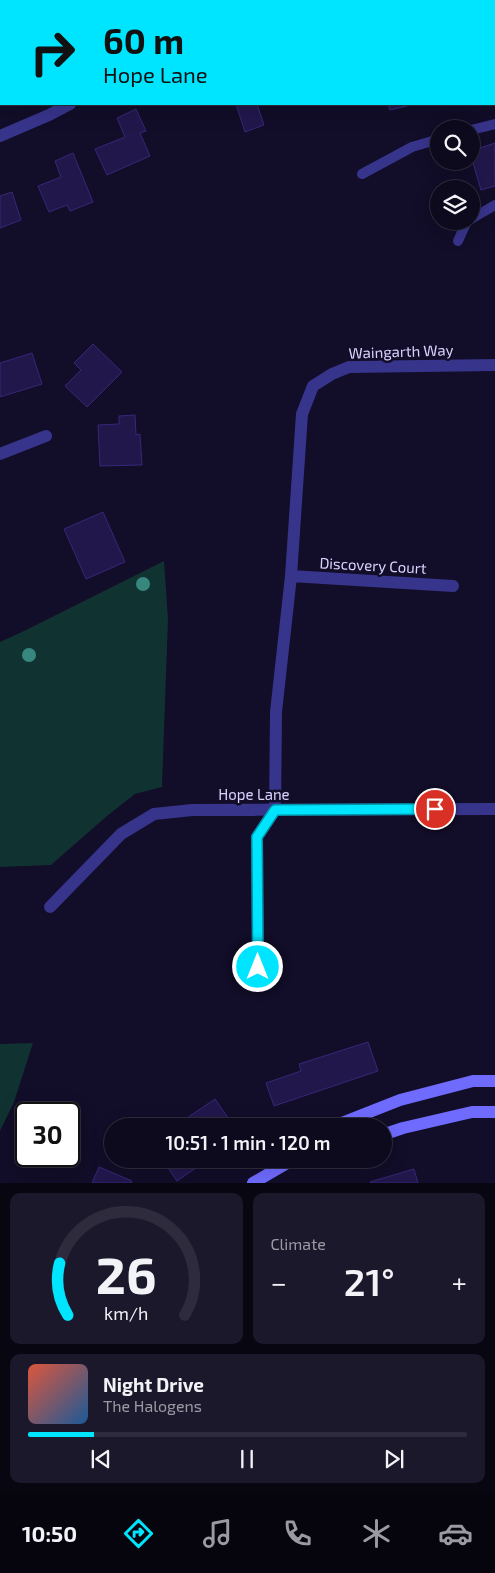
<!DOCTYPE html>
<html lang="en">
<head>
<meta charset="utf-8">
<style>
  body { margin:0; font-family:"Exo 2",sans-serif; background:#1c182b; color:#f1f3f6; height:100vh; display:flex; flex-direction:column; font-size:19px; white-space:nowrap }
  * { box-sizing:border-box; margin:0 }
  p { font-size:16px; color:#9b9aa4 }
  .icon { flex:none; width:28px; height:28px; fill:none; stroke:currentColor; stroke-width:2; stroke-linecap:round; stroke-linejoin:round }
  .map { position:relative; height:1183px; overflow:hidden }
  .panel { display:flex; flex-direction:column; gap:10px; padding:10px; background:#080610; flex:1 }
  .panel>* { flex:none }
  .banner { position:absolute; left:0px; top:0px; width:495px; height:105px; box-shadow:0 5px 20px #0002,0 0 0 1px #2e2b3c; background:#00e5ff; color:#111; overflow:hidden }
  .fabs { position:absolute; left:430px; top:120px; display:grid; gap:10px }
  .fabs a { display:grid; place-items:center; width:50px; height:50px; border-radius:50%; background:#0e0a1e; box-shadow:0 5px 20px #0002,0 0 0 1px #2e2b3c; font-size:25px }
  .speed { position:absolute; left:15px; top:1102px; display:flex; gap:10px; font-size:25px; font-weight:700; text-align:center }
  .speed>* { display:grid; place-content:center; width:65px; height:65px; border-radius:50%; background:#0e0a1e; box-shadow:0 5px 20px #0002,0 0 0 1px #2e2b3c; line-height:1 }
  .speed .limit { border:2px solid #111; border-radius:8px; background:#fff; color:#111 }
  .pin { position:absolute; display:grid; place-items:center; width:42px; height:42px; color:#fff; margin:-21px; border:2px solid #fff; border-radius:50%; box-shadow:0 1px 5px #0007 }
  .me { position:absolute; width:55px; margin:-28px; rotate:0deg; stroke-linejoin:round; filter:drop-shadow(0 0 4px #0008) }
  .turn { display:flex; align-items:center; gap:18px; height:105px; padding:0 20px; font-size:22px }
  .turn .icon { width:65px; height:65px; stroke-width:2.5 }
  .turn b { display:block; font-size:35px; line-height:42px }
  .big { font-size:38px; font-weight:600; line-height:1.1 }
  .panel .tile { flex:1; display:flex; flex-direction:column; justify-content:center; gap:8px; min-width:0; padding:0 18px; border-radius:10px; background:#1c182b }
  .panel .dial { align-items:center; gap:0 }
  .dial svg { height:130px; overflow:visible; fill:none; stroke:#2e2b3c; stroke-width:7; stroke-linecap:round; text-anchor:middle }
  .dial text { fill:#f1f3f6; stroke:none }
  .song { display:flex; align-items:center; gap:15px }
  .cover { width:60px; height:60px; border-radius:8px; background:linear-gradient(135deg,hsl(10 70% 55%),hsl(210 70% 35%)) }
  .played { height:5px; border-radius:2px; background:linear-gradient(90deg,#00e5ff 15%,#2e2b3c 15%) }
  .keys { display:flex; justify-content:space-around; direction:ltr }
  .heat { display:flex; justify-content:space-between; align-items:center; font-size:28px; direction:ltr }
  .panel .tiles { flex:1; display:grid; gap:10px; grid-template-columns:1fr 1fr }
  .tile:last-child { grid-column:span 2 }
  .trip { position:absolute; left:104px; top:1118px; width:288px; height:50px; border-radius:25px; background:#0e0a1e; box-shadow:0 5px 20px #0002,0 0 0 1px #2e2b3c; font-weight:600; line-height:50px; text-align:center }
  .menu { display:flex; height:80px; justify-content:space-around; align-items:center; background:#06040c; color:#9b9aa4 }
  .menu .icon { width:35px; height:35px }
  .menu .on { color:#00e5ff }
  .menu b { font-size:22px; color:#f1f3f6 }
  .map>svg:first-child { display:block }
  .green { fill:#103231 }
  .building { fill:#22174b; stroke:#372779 }
  .lines { fill:none; stroke-linecap:round; stroke-linejoin:round }
  .lane { stroke:#37348b; stroke-width:10 }
  .street { stroke:#37348b; stroke-width:12 }
  .secondary { stroke:#6f6bff; stroke-width:12 }
  .tree { fill:#37877e }
  .route-casing { stroke:#0095a6; stroke-width:12 }
  .route { stroke:#00e5ff; stroke-width:9 }
  .labels { text-anchor:middle; dominant-baseline:central; stroke-width:5; stroke-linejoin:round; paint-order:stroke }
  .street-label { font-size:15px; fill:#d9d4ff; stroke:#120d28 }
</style>
</head>
<body>
<div class="map">
<svg width="495" height="1183" viewBox="0 0 495 1183">
  <rect width="100%" height="100%" fill="#120d28"/>
  <!-- green -->
  <path class="green" d="M164,561L168,619L162,787L135,794L107,816L51,865L0,867V642L26,630Z
    M33,1043L14,1102L0,1131V1044Z"/>
  <!-- building -->
  <path class="building" d="M236,104H257L264,125L245,132Z
    M388,104H415L390,110Z
    M136,109L146,131L140,133L150,156L107,175L95,149L125,137L117,118Z
    M495,143V186L481,190L471,156V151Z
    M73,153L93,202L70,211L67,205L49,212L38,186L61,177L55,161Z
    M12,192L21,220L0,228V196Z
    M93,344L122,372L87,407L65,386L81,370L74,363Z
    M32,353L42,384L0,397V363Z
    M135,415L136,435L140,434L142,465L100,466L98,425L119,424V416Z
    M103,512L125,562L86,579L64,529Z
    M368,1042L378,1071L274,1106L266,1083L301,1071L299,1064Z
    M215,1099L233,1125L232,1126H175Z
    M162,1159H200L203,1163L177,1181Z
    M99,1167L132,1181L131,1183H92Z
    M414,1169L418,1183H371L370,1182Z"/>
  <g class="lines">
    <!-- lane -->
    <path class="lane" d="M471,130L495,124
      M362,174L412,147L439,139
      M471,219L495,205
      M458,241L467,221"/>
    <!-- street -->
    <path class="street" d="M283,1L291,0
      M0,136L49,115L70,104
      M0,454L46,436
      M291,576L453,586
      M50,907L121,834L154,814L192,810L495,809
      M258,985L257,837L275,810L276,712L291,576L302,414L313,386L332,374L349,367L495,365"/>
    <!-- secondary -->
    <path class="secondary" d="M334,1126L400,1100L473,1081H495
      M382,1135L403,1128L472,1112H495
      M253,1183L294,1159"/>
  </g>
  <!-- trees -->
  <g class="tree">
    <circle cx="143" cy="584" r="7"/>
    <circle cx="29" cy="655" r="7"/>
  </g>
  <g class="lines">
    <!-- route casing -->
    <g class="route-casing">
      <path id="route" d="M258,967L257,837L275,810L435,809"/>
    </g>
    <!-- route -->
    <use href="#route" class="route"/>
  </g>
  <g class="labels">
    <!-- street labels -->
    <g class="street-label">
      <text transform="translate(401 351) rotate(-2)">Waingarth Way</text>
      <text transform="translate(373 565) rotate(3)">Discovery Court</text>
      <text x="254" y="794">Hope Lane</text>
    </g>
  </g>
</svg>
<div class="fabs">
<a><svg class="icon" aria-label="search" viewBox="0 0 24 24"><circle cx="10" cy="10" r="6"/><path d="M15 15l6 6"/></svg></a>
<a><svg class="icon" aria-label="layers" viewBox="0 0 24 24"><path d="M12 4l9 5-9 5-9-5zM3 14l9 5 9-5"/></svg></a>
</div>
<div class="speed"><div class="limit">30</div></div>
<div class="pin" style="left:435px;top:809px;background:#d93025"><svg class="icon" aria-label="arrive" viewBox="0 0 24 24"><path d="M6 21V4h12l-3 4 3 4H6"/></svg></div>
<svg class="me" style="left:258px;top:967px" viewBox="-20 -20 40 40"><circle r="17" fill="#00e5ff" stroke="#fff" stroke-width="3"/><path d="M0-11L8 9 0 5-8 9z" fill="#fff"/></svg>
<div class="trip">10:51 · 1 min · 120 m</div>
<div class="banner">
<div class="turn"><svg class="icon" aria-label="right" viewBox="0 0 24 24"><path d="M7 20v-9h11M14 6l5 5-5 5"/></svg><div><b>60 m</b>Hope Lane</div></div>
</div>
</div>
<section class="panel">
<div class="tiles">
<div class="tile dial"><svg viewBox="0 0 100 80">
<path d="M14 69A42 42 0 1 1 86 69"/>
<path d="M14 69A42 42 0 0 1 9 37" stroke="#00e5ff"/>
<text x="50" y="56" font-size="32" font-weight="700">26</text>
<text x="50" y="72" font-size="11">km/h</text>
</svg></div>
<div class="tile"><p>Climate</p>
<div class="heat"><a>−</a><b class="big">21°</b><a>+</a></div>
</div>
<div class="tile">
<div class="song"><i class="cover"></i><div><b>Night Drive</b><p>The Halogens</p></div></div>
<div class="played"></div>
<div class="keys"><svg class="icon" aria-label="previous" viewBox="0 0 24 24"><path d="M18 5L8 12l10 7zM5 5v14"/></svg><svg class="icon" aria-label="pause" viewBox="0 0 24 24"><path d="M8 5v14M16 5v14"/></svg><svg class="icon" aria-label="next" viewBox="0 0 24 24"><path d="M6 5l10 7-10 7zM19 5v14"/></svg></div>
</div>
</div>
</section>
<nav class="menu">
<b>10:50</b>
<svg class="icon on" aria-label="directions" viewBox="0 0 24 24"><path d="M12 3l9 9-9 9-9-9zM9 14v-3h6M13 9l2 2-2 2"/></svg>
<svg class="icon" aria-label="music" viewBox="0 0 24 24"><path d="M9 18V5l10-2v13"/><circle cx="6" cy="18" r="3"/><circle cx="16" cy="16" r="3"/></svg>
<svg class="icon" aria-label="phone" viewBox="0 0 24 24"><path d="M5 4h4l2 5-3 2q2 4 5 5l2-3 5 2v4C11 20 4 13 5 4z"/></svg>
<svg class="icon" aria-label="climate" viewBox="0 0 24 24"><path d="M12 3v18M4 7l16 10M4 17L20 7"/></svg>
<svg class="icon" aria-label="car" viewBox="0 0 24 24"><path d="M5 17H2v-5l4-1 3-4h7l3 4 3 1v5h-3M9 17h6M6 11h13"/><circle cx="7" cy="17" r="2"/><circle cx="17" cy="17" r="2"/></svg>
</nav>
</body>
</html>
